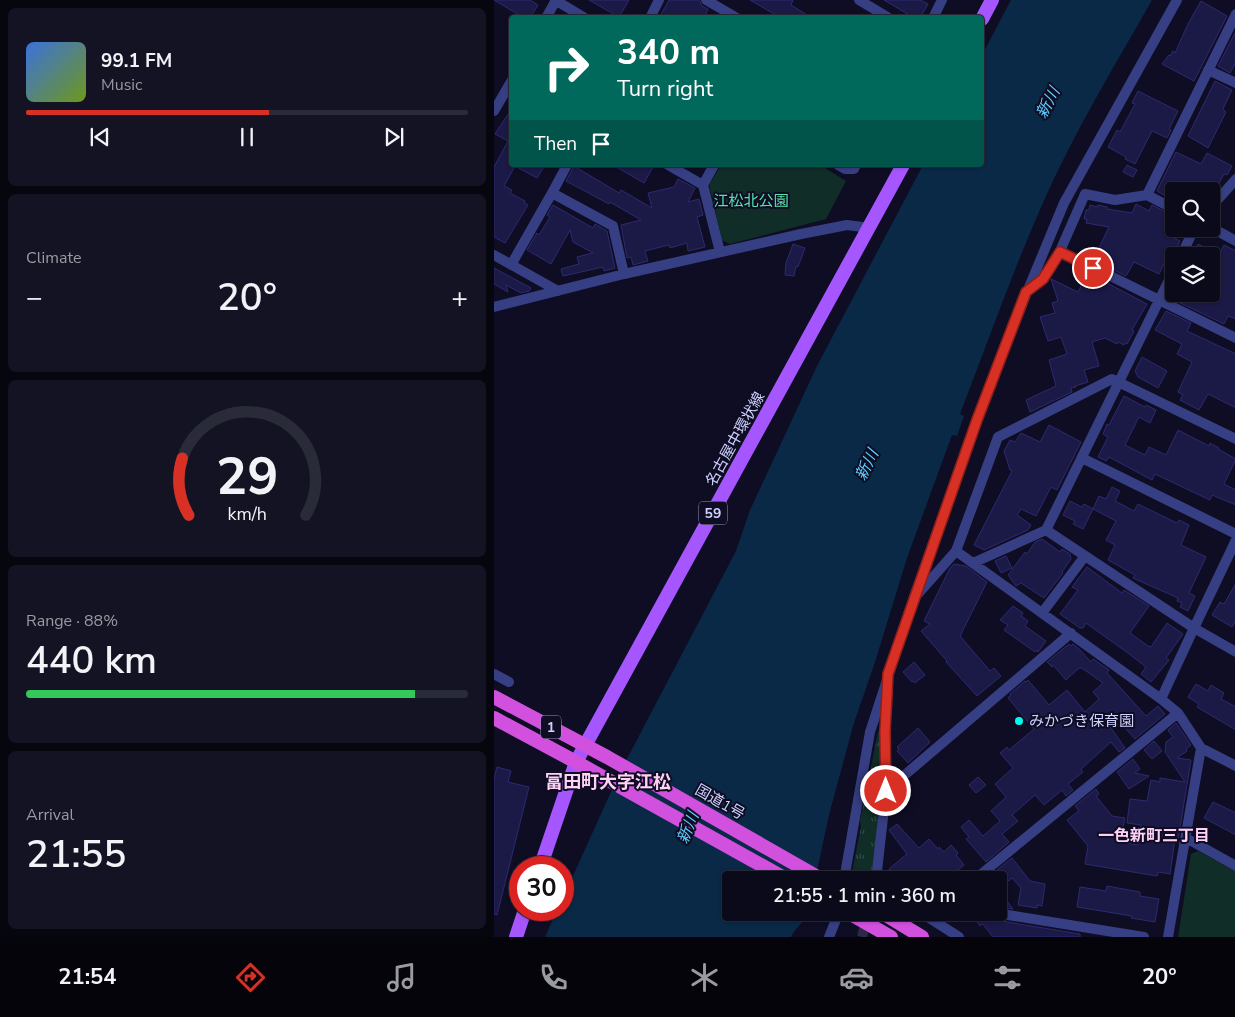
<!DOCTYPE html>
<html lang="en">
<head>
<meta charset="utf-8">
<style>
  body { margin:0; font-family:"Nunito Sans","Noto Sans JP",sans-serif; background:#131323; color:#f1f3f6; height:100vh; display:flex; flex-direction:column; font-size:19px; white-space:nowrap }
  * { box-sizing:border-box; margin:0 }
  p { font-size:16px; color:#999aa2 }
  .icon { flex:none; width:28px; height:28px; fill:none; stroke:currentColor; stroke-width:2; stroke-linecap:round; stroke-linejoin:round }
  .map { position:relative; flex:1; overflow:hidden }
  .drawer { display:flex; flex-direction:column; gap:8px; padding:8px; background:#06060e; width:494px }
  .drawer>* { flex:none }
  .hud { position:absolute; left:15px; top:15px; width:475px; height:152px; border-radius:5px; box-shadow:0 1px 4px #0004,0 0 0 1px #2a2b39; background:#00695c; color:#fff; overflow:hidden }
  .fabs { position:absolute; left:671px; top:182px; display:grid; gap:10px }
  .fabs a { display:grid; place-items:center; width:55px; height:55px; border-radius:5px; background:#0a0a1a; box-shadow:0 1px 4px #0004,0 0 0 1px #2a2b39; font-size:25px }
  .speed { position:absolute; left:15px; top:856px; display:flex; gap:10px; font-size:25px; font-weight:700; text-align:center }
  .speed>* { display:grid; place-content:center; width:65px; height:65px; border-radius:50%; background:#0a0a1a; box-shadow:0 1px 4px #0004,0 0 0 1px #2a2b39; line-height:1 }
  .speed .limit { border:8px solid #d22; background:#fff; color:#111 }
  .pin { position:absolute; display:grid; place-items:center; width:42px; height:42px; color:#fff; margin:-21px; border:2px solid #fff; border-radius:50%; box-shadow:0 1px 5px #0007 }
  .me { position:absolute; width:55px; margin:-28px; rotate:0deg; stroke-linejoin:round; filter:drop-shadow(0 0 4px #0008) }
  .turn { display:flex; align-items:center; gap:18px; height:105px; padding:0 25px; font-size:22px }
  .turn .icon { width:65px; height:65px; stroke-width:2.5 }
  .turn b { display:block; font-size:35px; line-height:42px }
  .then { display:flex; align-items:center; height:48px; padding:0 25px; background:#0003; gap:10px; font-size:19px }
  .big { font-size:38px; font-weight:600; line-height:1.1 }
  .drawer .widget { flex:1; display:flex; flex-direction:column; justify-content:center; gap:8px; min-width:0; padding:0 18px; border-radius:8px; background:#131323 }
  .drawer .dial { align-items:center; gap:0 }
  .dial svg { height:130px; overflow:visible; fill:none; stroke:#2a2b39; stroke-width:7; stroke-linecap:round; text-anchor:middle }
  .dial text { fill:#f1f3f6; stroke:none }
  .song { display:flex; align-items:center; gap:15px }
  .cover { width:60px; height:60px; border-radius:8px; background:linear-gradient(135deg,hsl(220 70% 55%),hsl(80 70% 35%)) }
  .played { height:5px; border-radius:2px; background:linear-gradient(90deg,#d93025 55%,#2a2b39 55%) }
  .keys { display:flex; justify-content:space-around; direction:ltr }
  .heat { display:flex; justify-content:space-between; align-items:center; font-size:28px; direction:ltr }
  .charge { height:8px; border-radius:4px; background:linear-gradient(90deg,#34c759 88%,#2a2b39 0) }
  .trip { position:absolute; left:228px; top:871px; width:285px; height:50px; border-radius:5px; background:#0a0a1a; box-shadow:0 1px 4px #0004,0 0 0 1px #2a2b39; font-weight:600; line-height:50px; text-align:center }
  .tabs { display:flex; height:80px; justify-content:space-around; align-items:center; background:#04040a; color:#999aa2 }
  .tabs .icon { width:35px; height:35px }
  .tabs .on { color:#d93025 }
  .tabs b { font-size:22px; color:#f1f3f6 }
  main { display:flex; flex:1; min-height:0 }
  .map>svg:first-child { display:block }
  .grass { fill:url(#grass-tufts) }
  .park { fill:#102d28 }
  .water { fill:#0a2946 }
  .building { fill:#1b1945; stroke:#2d2a72 }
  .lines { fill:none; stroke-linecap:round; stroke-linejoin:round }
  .minor-tunnel { stroke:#2b2a44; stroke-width:10; stroke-dasharray:10 5; stroke-linecap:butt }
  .minor { stroke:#373f84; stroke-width:10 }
  .tertiary { stroke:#373f84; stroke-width:10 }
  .primary { stroke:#a656ff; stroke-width:14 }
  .trunk { stroke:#d250de; stroke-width:14 }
  .route-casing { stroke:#8d1f18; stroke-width:12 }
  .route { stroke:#d93025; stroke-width:9 }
  .poi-dot { fill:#00faed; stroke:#0e0d23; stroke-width:2 }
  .labels { text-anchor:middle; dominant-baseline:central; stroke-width:4; stroke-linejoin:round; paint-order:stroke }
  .shield { fill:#0e0d23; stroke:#9596bd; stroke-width:1 }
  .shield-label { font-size:14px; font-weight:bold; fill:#cfd1ff }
  .park-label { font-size:15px; fill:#57e3ab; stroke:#0e0d23 }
  .street-label { font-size:15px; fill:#cfd1ff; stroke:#0e0d23 }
  .poi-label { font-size:15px; fill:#cfd1ff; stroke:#0e0d23; text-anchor:start }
  .water-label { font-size:16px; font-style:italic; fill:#5dcdff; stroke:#0e0d23 }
  .neighbourhood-label { font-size:16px; font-weight:bold; fill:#ffd1f5; stroke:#0e0d23 }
  .quarter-label { font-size:18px; font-weight:bold; fill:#ffd1f5; stroke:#0e0d23 }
</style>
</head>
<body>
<main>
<section class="drawer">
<div class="widget">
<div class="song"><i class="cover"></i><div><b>99.1 FM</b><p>Music</p></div></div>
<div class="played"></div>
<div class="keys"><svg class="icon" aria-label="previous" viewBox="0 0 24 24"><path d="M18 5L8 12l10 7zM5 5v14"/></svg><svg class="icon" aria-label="pause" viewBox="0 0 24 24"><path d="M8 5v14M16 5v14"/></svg><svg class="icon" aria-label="next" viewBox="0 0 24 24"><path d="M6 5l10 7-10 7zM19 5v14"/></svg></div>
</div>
<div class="widget"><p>Climate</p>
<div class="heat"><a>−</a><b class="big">20°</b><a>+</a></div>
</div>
<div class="widget dial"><svg viewBox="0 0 100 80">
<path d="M14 69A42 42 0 1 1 86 69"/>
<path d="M14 69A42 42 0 0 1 10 34" stroke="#d93025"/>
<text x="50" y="56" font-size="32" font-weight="700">29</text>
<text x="50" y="72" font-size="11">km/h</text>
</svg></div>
<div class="widget"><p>Range · 88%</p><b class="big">440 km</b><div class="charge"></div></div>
<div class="widget"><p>Arrival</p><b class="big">21:55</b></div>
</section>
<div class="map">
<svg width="742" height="937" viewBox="0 0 742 937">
  <defs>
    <pattern id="grass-tufts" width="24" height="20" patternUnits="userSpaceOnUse" patternTransform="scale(1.25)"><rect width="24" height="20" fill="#102d28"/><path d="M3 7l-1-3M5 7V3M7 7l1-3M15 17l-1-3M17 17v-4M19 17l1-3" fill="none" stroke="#324a48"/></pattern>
  </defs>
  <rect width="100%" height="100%" fill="#0e0d23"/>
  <!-- grass -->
  <path class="grass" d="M384,732H389L388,793L379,880H365L358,872L367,827L366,821Z"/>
  <!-- park -->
  <path class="park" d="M227,165H326L352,181L332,219L236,244L228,240L215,185Z
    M704,851L741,871V937H684L697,854Z"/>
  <!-- water -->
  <path class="water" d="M517,0H658C620,67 579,134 548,205C518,273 493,344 466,414L470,416L463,436L458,435L413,558L381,662L359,726L335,815L321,880H236V912L313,913C311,923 301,927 297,937H51L63,910H69V898L125,774L242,551L256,510L323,366L429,165H488V55Z"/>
  <!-- building -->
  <path class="building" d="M0,0H36L44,5L36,18H30Z
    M95,0H135L125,17Z
    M175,0H205L208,6L214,9L210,18H165Z
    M256,0H299L297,5L318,18H287Z
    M390,0H426L434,4L426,18H420Z
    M707,1L733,16L700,81L668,64L675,55L676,56L679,51L681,53L694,24Z
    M742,31V62L736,73L724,66Z
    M721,81L738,90L729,109L732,112L714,148L694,136Z
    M644,91L684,111L675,129L677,130L673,138L658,131L641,164L631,159L632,157L614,147L623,130L626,132L641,104L638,103Z
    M18,108V165H51L43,178L21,166L10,186L18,190L16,193L31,201L30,203L34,205L11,243L0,237V167L14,141L1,134Z
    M682,152L707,164L713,153L738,166L733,175L730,174L721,191H700L680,181V201L663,191Z
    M119,165H160L150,183Z
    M633,165L643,170L639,177L629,172Z
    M80,166L125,193L127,190L158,208L154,193L180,187L184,179L201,188L194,202L205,199L209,215L203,217L211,247L194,251L193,243L176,248L175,245L151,251L154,261L139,265L137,257L133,258L127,225L147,220L116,202L115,204L72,181Z
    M642,204L655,211L658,205L680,216V238L686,241L681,252L677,250L665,274L640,262L632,276L599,260L615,227L592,223L593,219H590L592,210H595L596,205L603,207L604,205L613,207V209L638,213Z
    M59,205L99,228L101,224L113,231L121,268L110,271L109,267L69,276L67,269L85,264L83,257L99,253L79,242L76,230L57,264L33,250L43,233L45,235L56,217L53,215Z
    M299,244L311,248L304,267L302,266L300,276L291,275L292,263Z
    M704,244L725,255L730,245L742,251V319L734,316L730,324L678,299L681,294H718V256H697Z
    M0,268L37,288L35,291L27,293L12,285L14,292L0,284Z
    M594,273L653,304L638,330L640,331L633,344L631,343L630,345L624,342L623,344L611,338L598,342L605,366L590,370L594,382L581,386L582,387L577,388L578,392L536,412L532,400L562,386L555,360L573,354L567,337L554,341L546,317L561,313L558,303L564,301L557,279L584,292Z
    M672,311L697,323L693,331L742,354V408L714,394L705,410L686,400L689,395L684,392L698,362L683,354L688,344L661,330Z
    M648,357L673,371L664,388L644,377L641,371Z
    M630,396L651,407L652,405L662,410L656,423L645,417L631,445L651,455L655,447L672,455L684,430L715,446L716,443L725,448L724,449L742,459L730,484L742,490V505L718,495L716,500L661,474L658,480L615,457L612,461L604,457L614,437L609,434L613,424L615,425Z
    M555,425L587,442L563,490L557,487L542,516L527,509L523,515L537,525L534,530L490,550L480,545L518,471L516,470L510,451L516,440L521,442L527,433L546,442Z
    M618,487L626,491L621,501L640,511L644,504L683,523L685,520L695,525L687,545L712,557L695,593L701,596L694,611L686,607L688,603L683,601L684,598L639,578L641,575L614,560L621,545L612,540L622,521L599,509L605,496L612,499Z
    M576,501L588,507L590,504L599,509L589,529L579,524L581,521L569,515Z
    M548,539L566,552L568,549L576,554L577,559L568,572L569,573L550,598L527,583L522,586L514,575L531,552L533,554L541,542Z
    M512,556L518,568L507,573L501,561Z
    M460,564L472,566L493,582L466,636L496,671L500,668L507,676L483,696L452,662L453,661L427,631L436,624L430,621L456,568Z
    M593,567L628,593L630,590L655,606L636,633L654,646L657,647L673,623L689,634L672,658L675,660L657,682L647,674L652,667L634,653L592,623L589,628H586L566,614L584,590L578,587Z
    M742,583V621L738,627L718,615L726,602L730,604Z
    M519,606L529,613L527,616L534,621L531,626L552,641L544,652L543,650L541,652L510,630L514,625L506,620Z
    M575,644L577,646L579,644L585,649L597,662L599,659L615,670L613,673L652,716L664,706L671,714L641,739L623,719L615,725L631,748L625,752L617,742L587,769L589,772L574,784L579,790L572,796L568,790L550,805L541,795L518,815L524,821L508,834L515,842L492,862L472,839L475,837L467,827L475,820L489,836L506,821L497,811L512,797L501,784L519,768L506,753L513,747L515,750L540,729L514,698L517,695L516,694L531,681L532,682L534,680L555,705L573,690L591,712L605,699L599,692L609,683L588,668H585L572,680L559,665L558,667L553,662Z
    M420,662L431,675L421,683L419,681L418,682L409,672Z
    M702,684L714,691L717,685L730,693L727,699L742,707V730L703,707L705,704L694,697Z
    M682,723L697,745L692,749L693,751L683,758L697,760L684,840L681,839L676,874L664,872L663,876L591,864L594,846L573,820L585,811L581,806L602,789L605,794L602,796L618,816L631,818L626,842L644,845L647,825L633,823L636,799L653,801L657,780L666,782V778L691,782L671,752L672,742L679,737L674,730Z
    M424,728L436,742L414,763L403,751L405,749L403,747Z
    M660,741L668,751L658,759L650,750Z
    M639,759L646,769L641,773L655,776L635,789L623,772Z
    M3,767L17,771L14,782L35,787L3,915L0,914V779Z
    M484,777L492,785L482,793L475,785Z
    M719,802L742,813V835L710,818Z
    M403,824L425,848L435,839L444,849L445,847L450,852L457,845L464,853L462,855L470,865L452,880H404L395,869L413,854L395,830Z
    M518,858L536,881L551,884L548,906L543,905V908L524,905L527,888L518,878L504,889L519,909L512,908L507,903L504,902V869Z
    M613,886L646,892V896L665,899L661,922L637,918L638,916L583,907L586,887L612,891Z
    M476,912H498L507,921L586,934V937H499L489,924L486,926Z"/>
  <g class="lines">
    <!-- minor-tunnel -->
    <path class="minor-tunnel" d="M368,937L374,912"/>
    <!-- minor -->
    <path class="minor" d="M61,0L91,18
      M212,0L243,18
      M365,0L395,18
      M52,18L62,0
      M156,18L165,0
      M439,18L448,0
      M714,70L742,83
      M0,111L18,80
      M73,165L58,193L119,226L130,274
      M174,165L209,185
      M220,165L209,185L226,252
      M344,165L351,169H360L362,165
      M653,195L621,200L591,194L566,251L742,338
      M718,206L742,179
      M680,209L653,195L742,14
      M718,228L742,241
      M0,255L64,291
      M687,256L700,229
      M17,265L58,193
      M533,291L549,279L566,251
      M0,307L130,274L307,234L353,225L376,228
      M742,439L618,379L504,437L462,551L667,699L684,713L707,748L742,766
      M588,458L742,534
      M479,563L552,530
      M423,595L462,551
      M548,613L591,556
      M0,674L15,682
      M667,699L700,628L552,530L680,270
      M392,791L577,633
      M692,838L742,866
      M350,880L376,732L420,597L483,420L533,292L570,203L683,0
      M382,880L392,791L391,732L394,690
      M480,880L684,713
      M504,909L508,914L650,937
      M426,912L465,937
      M335,937L345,912
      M674,937L707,748"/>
    <!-- tertiary -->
    <path class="tertiary" d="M742,540L700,628L742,652"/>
    <!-- primary -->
    <path class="primary" d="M488,19L498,0
      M46,868L82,762L409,165
      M22,937L31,910"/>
    <!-- trunk -->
    <path class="trunk" d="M0,697L113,757L329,880
      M0,718L82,762L294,880
      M353,912L397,937
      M387,912L428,937"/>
  </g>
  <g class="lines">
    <!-- route casing -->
    <g class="route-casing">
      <path id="route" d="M392,791L391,732L394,674L483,420L532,292L549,279L566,252L599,268"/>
    </g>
    <!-- route -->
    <use href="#route" class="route"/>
  </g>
  <!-- markers -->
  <circle class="poi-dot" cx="525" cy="721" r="5"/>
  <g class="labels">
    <!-- shield labels -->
    <g class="shield">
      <rect x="205" y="501.5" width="28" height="23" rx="4"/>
      <rect x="47" y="715.5" width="20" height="23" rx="4"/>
    </g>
    <g class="shield-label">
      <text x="219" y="513">59</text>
      <text x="57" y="727">1</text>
    </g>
    <!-- park labels -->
    <g class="park-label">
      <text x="257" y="201">江松北公園</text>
    </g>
    <!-- street labels -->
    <g class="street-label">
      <text transform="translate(241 439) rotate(-61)">名古屋中環状線</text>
      <text transform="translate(226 802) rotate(30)">国道1号</text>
    </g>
    <!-- poi labels -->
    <g class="poi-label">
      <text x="535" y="721">みかづき保育園</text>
    </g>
    <!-- water labels -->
    <g class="water-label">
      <text transform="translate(554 103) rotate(-62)">新川</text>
      <text transform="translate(373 465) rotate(-64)">新川</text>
      <text transform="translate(194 828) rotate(-68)">新川</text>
    </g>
    <!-- neighbourhood labels -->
    <g class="neighbourhood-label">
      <text x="660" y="836">一色新町三丁目</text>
    </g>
    <!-- quarter labels -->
    <g class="quarter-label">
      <text x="114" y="782">富田町大字江松</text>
    </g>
  </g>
</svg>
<div class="fabs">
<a><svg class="icon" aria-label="search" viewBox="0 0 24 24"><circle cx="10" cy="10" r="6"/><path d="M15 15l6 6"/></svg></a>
<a><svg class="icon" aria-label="layers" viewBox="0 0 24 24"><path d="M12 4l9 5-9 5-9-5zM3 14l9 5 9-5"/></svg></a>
</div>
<div class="speed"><div class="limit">30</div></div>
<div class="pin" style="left:599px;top:268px;background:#d93025"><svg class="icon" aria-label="arrive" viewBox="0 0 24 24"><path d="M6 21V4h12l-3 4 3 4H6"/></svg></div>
<svg class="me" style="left:392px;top:791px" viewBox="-20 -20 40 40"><circle r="17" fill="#d93025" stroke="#fff" stroke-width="3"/><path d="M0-11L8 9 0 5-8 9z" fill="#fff"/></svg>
<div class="trip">21:55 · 1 min · 360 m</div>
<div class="hud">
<div class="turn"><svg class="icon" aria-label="right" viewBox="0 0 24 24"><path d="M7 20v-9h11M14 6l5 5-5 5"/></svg><div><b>340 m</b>Turn right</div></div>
<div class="then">Then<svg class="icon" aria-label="arrive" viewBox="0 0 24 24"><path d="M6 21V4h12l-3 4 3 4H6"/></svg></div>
</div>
</div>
</main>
<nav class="tabs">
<b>21:54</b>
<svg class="icon on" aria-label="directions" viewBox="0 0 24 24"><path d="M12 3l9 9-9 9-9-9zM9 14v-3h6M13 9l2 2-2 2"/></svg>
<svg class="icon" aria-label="music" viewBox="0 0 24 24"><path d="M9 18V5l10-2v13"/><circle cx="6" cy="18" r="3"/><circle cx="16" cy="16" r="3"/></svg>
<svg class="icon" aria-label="phone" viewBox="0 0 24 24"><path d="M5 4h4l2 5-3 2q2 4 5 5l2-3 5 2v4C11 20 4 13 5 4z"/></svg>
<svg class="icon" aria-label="climate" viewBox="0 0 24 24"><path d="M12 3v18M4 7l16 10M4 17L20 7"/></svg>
<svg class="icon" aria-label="car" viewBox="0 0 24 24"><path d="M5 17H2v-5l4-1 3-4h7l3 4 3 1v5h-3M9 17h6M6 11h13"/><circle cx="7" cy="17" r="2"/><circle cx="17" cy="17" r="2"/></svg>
<svg class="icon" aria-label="filters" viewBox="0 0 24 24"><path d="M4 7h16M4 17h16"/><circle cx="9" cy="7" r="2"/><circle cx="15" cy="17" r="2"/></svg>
<b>20°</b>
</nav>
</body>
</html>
